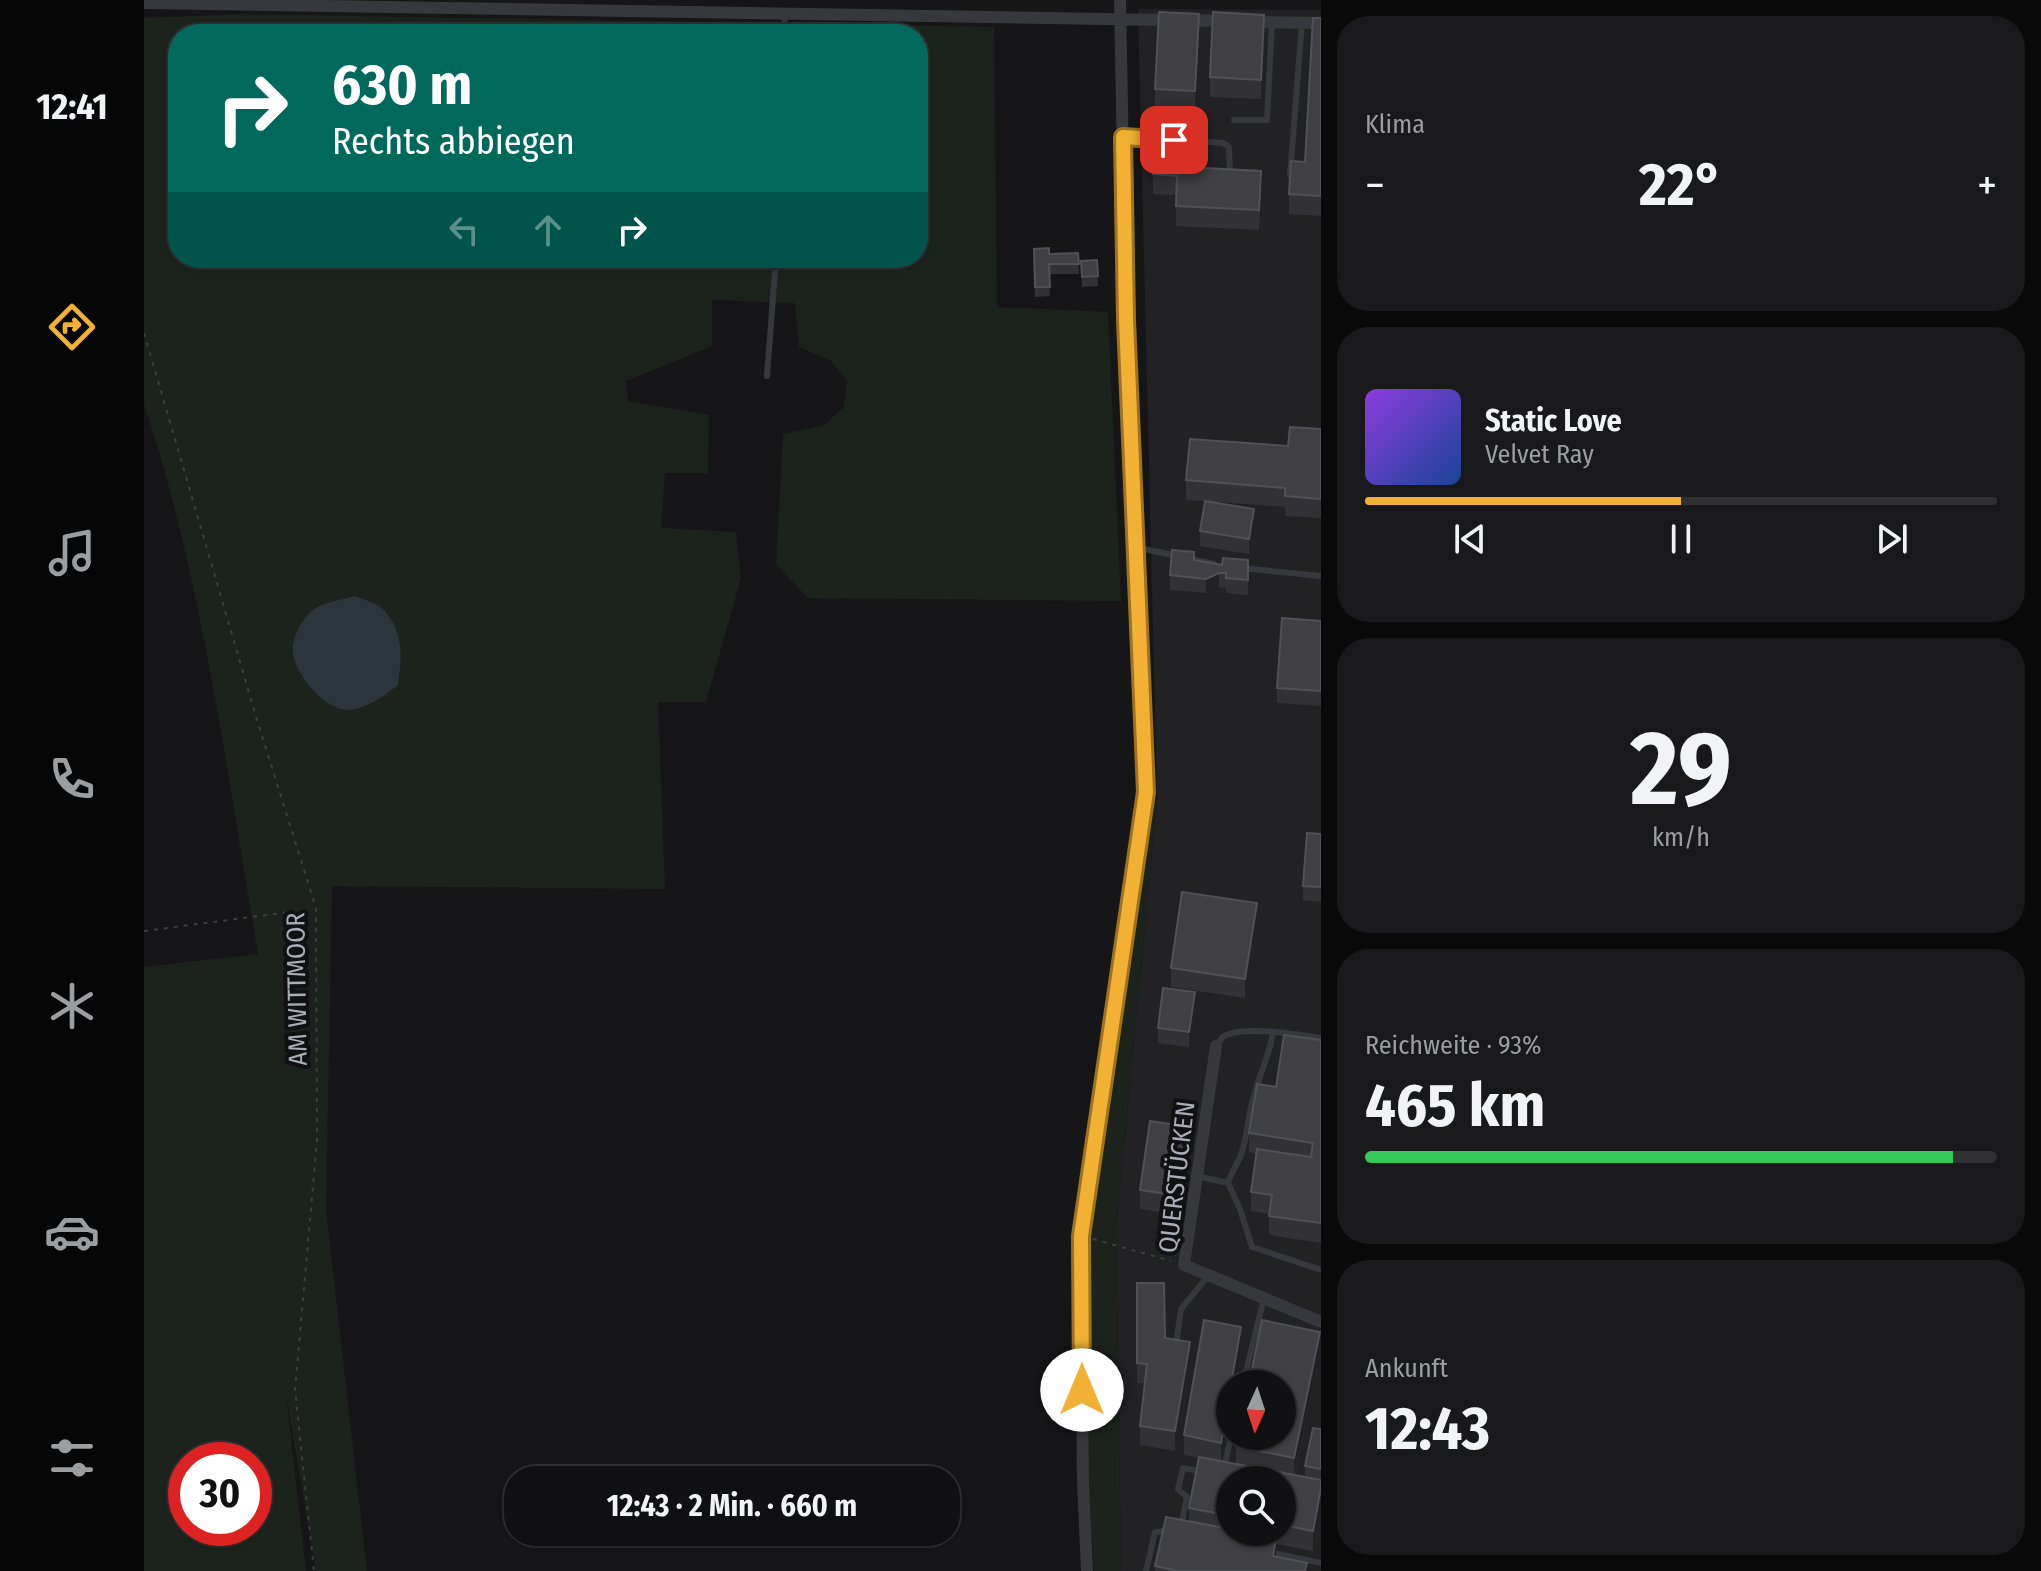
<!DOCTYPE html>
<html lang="de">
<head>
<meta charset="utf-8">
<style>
  body { margin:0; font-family:"Fira Sans Condensed",sans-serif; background:#19191b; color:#f1f3f6; height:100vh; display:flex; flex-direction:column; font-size:30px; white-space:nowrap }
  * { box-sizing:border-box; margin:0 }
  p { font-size:26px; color:#9c9d9f }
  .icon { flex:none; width:44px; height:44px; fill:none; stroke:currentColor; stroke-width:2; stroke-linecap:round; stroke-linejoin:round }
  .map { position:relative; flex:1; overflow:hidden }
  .panel { display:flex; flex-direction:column; gap:16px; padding:16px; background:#09090a; width:720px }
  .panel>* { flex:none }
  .banner { position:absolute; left:24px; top:24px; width:760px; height:244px; border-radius:32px; box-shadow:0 2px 6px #0004,0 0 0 2px #303032; background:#00695c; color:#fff; overflow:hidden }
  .needle { width:52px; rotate:183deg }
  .fabs { position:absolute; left:1072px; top:1370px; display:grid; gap:16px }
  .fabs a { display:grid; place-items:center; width:80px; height:80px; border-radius:50%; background:#101012; box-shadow:0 2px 6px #0004,0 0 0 2px #303032; font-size:40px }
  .speed { position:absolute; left:24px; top:1442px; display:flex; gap:16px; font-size:40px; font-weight:700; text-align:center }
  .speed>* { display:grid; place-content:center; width:104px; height:104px; border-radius:50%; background:#101012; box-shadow:0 2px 6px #0004,0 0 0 2px #303032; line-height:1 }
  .speed .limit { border:12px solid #d22; background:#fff; color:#111 }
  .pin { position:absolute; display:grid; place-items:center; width:68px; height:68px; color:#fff; margin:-34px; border-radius:16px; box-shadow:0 4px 12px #0006 }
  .me { position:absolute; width:88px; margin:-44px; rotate:0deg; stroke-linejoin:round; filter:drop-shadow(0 0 6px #0008) }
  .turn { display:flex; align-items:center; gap:28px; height:168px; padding:0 32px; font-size:36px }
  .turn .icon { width:104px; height:104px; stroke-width:2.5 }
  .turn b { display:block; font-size:56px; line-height:68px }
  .lanes { display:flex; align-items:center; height:76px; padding:0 32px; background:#0003; justify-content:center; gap:40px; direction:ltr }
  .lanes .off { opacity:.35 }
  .big { font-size:60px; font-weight:700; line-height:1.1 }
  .panel .tile { flex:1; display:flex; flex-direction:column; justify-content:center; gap:12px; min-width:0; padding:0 28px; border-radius:32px; background:#19191b }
  .panel .dial { align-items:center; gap:0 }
  .dial b { font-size:104px; line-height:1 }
  .song { display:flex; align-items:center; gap:24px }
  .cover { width:96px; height:96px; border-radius:12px; background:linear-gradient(135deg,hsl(270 70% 55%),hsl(220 70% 35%)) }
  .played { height:8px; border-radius:4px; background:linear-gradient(90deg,#f2b134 50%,#303032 50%) }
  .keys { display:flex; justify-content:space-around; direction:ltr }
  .heat { display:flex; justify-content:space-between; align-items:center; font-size:44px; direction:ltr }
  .charge { height:12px; border-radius:6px; background:linear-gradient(90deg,#34c759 93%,#303032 0) }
  .trip { position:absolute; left:360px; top:1466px; width:456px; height:80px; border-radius:32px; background:#101012; box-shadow:0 2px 6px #0004,0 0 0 2px #303032; font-weight:700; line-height:80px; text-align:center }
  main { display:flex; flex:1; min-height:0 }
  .tab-bar { display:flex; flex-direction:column; width:144px; justify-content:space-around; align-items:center; background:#060607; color:#9c9d9f }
  .tab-bar .icon { width:56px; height:56px }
  .tab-bar .selected { color:#f2b134 }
  .tab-bar b { font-size:36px; color:#f1f3f6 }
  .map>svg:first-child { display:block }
  .built { fill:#222225; fill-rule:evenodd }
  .green { fill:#1c231d; fill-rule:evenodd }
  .water { fill:#2c353c }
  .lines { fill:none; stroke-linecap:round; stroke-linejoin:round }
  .path { stroke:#3d3f44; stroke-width:2; stroke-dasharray:4 6; stroke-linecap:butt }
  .service { stroke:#37383d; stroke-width:6 }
  .minor { stroke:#37383d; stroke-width:12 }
  .wall { fill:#323236; fill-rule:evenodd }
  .shaded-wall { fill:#212124 }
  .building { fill:#3f3f44; stroke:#4f5156; stroke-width:2 }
  .route-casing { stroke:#9d7322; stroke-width:20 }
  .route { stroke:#f2b134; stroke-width:14 }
  .labels { text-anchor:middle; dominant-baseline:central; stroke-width:8; stroke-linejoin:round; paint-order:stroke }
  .street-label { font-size:26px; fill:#a8adb8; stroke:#111113 }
</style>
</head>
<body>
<main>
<nav class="tab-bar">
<b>12:41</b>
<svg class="icon selected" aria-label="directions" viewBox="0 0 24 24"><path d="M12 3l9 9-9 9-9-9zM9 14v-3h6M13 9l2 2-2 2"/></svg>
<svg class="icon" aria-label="music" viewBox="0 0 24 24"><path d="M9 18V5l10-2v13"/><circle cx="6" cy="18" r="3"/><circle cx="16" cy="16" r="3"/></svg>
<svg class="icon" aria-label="phone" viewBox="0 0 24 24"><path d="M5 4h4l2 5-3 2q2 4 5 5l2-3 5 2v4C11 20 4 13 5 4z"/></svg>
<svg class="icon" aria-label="climate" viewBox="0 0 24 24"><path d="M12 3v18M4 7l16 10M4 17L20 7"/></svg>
<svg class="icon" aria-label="car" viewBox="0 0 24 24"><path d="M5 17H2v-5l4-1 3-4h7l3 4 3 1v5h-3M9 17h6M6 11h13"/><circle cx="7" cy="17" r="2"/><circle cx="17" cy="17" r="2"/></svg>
<svg class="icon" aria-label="filters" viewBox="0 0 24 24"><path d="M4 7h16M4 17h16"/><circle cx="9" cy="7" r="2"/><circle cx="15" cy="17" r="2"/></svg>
</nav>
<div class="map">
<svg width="1177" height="1571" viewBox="0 0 1177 1571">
  <rect width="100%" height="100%" fill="#161618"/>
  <!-- built -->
  <path class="built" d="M994,9L1177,10V1571H977L972,1230L1013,799ZM1086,1384H1138V1436H1086ZM1086,1480H1138V1532H1086Z"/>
  <!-- green -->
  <path class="green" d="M97,14L850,27L853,307L964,312L977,601L664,598L632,564L639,434L679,426L700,407L703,380L686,360L655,347L651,303L568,300V346L482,381L484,401L565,415L564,473H521L517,528L592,532L597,578L562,702H514L521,889L188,886L182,1210L223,1571H172L142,1395L162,1571H0V967L114,954C82,770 59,582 0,404V18ZM34,34H774V258H34ZM42,1460H110V1528H42Z
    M1004,799H1013L972,1230L977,1571H950L945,1479L944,1249Z"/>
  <!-- water -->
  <path class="water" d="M211,596C220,600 234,603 240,610C260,632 258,659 254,685C240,696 222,709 204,710C181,710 153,676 149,655C147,640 157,619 169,610C179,602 199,600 211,596Z"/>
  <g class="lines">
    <!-- path -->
    <path class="path" d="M0,333L113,720L172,908L173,1141L151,1390L170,1571
      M0,931L169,909
      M949,1239L1027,1261"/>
    <!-- service -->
    <path class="service" d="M640,34L641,13
      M1090,120H1123L1128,22
      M979,137L1015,139
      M1054,141L1079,143L1085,147L1086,175
      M1146,175L1158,23
      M623,376L632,258
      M991,547L1070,564
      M1097,568L1177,576
      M1072,1046C1075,1043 1077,1038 1080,1036C1100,1025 1155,1035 1177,1038
      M1053,1176L1084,1183L1096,1209L1108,1247L1177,1270
      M1084,1183C1087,1173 1093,1164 1097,1155C1104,1135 1104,1112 1111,1092C1117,1071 1126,1054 1129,1032
      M1032,1345L1037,1309L1065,1275
      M1099,1384L1120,1298
      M1080,1469L1087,1436
      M1037,1526L1043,1497L1034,1489L1039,1468L1057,1471
      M1125,1552L1177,1563
      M1002,1571L1011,1532L1024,1531"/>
    <!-- minor -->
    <path class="minor" d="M0,3L1085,21
      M1107,22L1177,23
      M1072,1046L1040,1265L1177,1322
      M943,1571L939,1482L937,1236L1002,792L982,320L976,0"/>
  </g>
  <!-- wall -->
  <path class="wall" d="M1177,18V216L1145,214V194L1161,162Z
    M1055,33L1051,110L1011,108V89Z
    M1120,34L1117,99L1066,97V77Z
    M1062,146L1061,168L1117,190L1115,230L1032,226V195L1009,194V174Z
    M890,249L905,254L934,253L935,274H905L906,296L891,297Z
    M953,260L954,286L938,287L937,261Z
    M1177,429V518L1141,516V507L1063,501L1110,524L1105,554L1056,546V531L1061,501L1042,500V480L1144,446Z
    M1050,560L1078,565L1104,560V595L1082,593V588L1075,587L1062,593L1026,590V575Z
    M1177,621V706L1133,703V688Z
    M1177,834V902L1159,900V886Z
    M1113,923L1101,998L1027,987V968Z
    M1051,1007L1045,1047L1014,1043V1028Z
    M1177,1040V1243L1125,1235V1214L1107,1211V1192L1113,1154L1105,1152V1133L1132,1087Z
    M1047,1147L1037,1215L996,1209V1190Z
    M993,1283L1021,1338L1046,1361L1031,1451L996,1445V1426L1001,1384L993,1383Z
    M1097,1347L1086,1384V1410L1077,1461L1092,1464V1446L1176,1352L1151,1475L1161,1477V1466L1177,1429V1508L1169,1551L1132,1544V1557L1163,1571H1011V1566L1045,1521V1508L1055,1458L1040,1455V1435ZM1086,1480H1138V1532H1086Z"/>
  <!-- shaded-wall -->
  <path class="shaded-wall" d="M1055,14V33L1051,110V91Z
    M1120,15V34L1117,99V80Z
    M1110,509V524L1105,554V539Z
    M1075,573V587L1062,593V579Z
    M1113,903V923L1101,998V979Z
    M1051,992V1007L1045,1047V1032Z
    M1047,1127V1147L1037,1215V1196Z
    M1097,1327V1347L1091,1384H1087Z
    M1176,1332V1352L1150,1477V1458Z
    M1046,1342V1361L1031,1451V1431Z
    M1086,1391V1410L1077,1462V1443Z
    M1177,1488V1508L1169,1551V1531Z
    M1132,1538V1558L1129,1556Z"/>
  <!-- building -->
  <path class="building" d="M1015,12L1055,14L1051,91L1011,89Z
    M1069,12L1120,15L1117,80L1066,77Z
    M1169,18H1177V196L1145,194L1147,161L1161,162Z
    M1011,124L1062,127L1060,168L1117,171L1115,210L1032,206L1033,176L1009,174Z
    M905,248V254L934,253L935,264H905L906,287H891L890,249Z
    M953,260L954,276L938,277L937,261Z
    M1146,427L1177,429V499L1141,496V488L1042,480L1046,439L1144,446Z
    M1061,501L1110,509L1105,539L1056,531Z
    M1028,550L1050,552V560L1078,565L1079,558L1104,560V580L1082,578V573H1075L1062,579L1026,575Z
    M1138,618L1177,621V691L1133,688Z
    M1163,833L1177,834V887L1159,886Z
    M1038,892L1113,903L1101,979L1027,968Z
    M1019,988L1051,992L1045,1032L1014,1028Z
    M1140,1035L1177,1040V1223L1125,1216L1128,1195L1107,1192L1113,1149L1167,1157L1169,1143L1105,1133L1113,1084L1132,1087Z
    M1006,1121L1047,1127L1037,1196L996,1190Z
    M993,1283H1020L1021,1338L1046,1342L1031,1431L996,1426L1003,1364L993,1363Z
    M1060,1320L1097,1327L1087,1384H1086V1391L1077,1443L1040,1435Z
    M1118,1320L1176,1332L1150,1458L1092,1446L1094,1436H1138V1384H1105Z
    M1169,1428L1177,1429V1469L1161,1466Z
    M1055,1457L1177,1480V1488L1169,1531L1138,1525V1480H1086V1516L1045,1508Z
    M1022,1517L1086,1529V1532H1100L1132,1538L1129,1556L1163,1563L1161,1571H1034L1011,1566Z"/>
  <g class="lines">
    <!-- route casing -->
    <g class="route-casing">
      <path id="route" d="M938,1390L937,1236L1002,792L982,320L979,137L1030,140"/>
    </g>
    <!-- route -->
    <use href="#route" class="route"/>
  </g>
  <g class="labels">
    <!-- street labels -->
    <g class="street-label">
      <text transform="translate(153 989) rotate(-91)">AM WITTMOOR</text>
      <text transform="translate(1033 1177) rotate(-83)">QUERSTÜCKEN</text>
    </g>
  </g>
</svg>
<div class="fabs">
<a><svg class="needle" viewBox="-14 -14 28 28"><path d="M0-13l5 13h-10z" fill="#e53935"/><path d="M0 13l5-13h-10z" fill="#9c9d9f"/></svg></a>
<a><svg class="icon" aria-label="search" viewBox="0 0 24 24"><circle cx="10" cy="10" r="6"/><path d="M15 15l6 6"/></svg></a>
</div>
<div class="speed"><div class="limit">30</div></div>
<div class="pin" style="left:1030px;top:140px;background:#d93025"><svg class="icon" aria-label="arrive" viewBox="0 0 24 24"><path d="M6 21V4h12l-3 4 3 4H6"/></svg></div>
<svg class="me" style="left:938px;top:1390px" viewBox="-20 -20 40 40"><circle r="19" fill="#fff"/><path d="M0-13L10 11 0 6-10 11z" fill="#f2b134"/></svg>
<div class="trip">12:43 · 2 Min. · 660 m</div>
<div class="banner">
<div class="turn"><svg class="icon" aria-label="right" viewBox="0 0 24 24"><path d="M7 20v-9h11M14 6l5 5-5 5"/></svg><div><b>630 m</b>Rechts abbiegen</div></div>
<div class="lanes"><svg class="icon off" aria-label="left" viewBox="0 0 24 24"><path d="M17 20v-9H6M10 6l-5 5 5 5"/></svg><svg class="icon off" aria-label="ahead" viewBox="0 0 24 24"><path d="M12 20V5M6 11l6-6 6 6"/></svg><svg class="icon" aria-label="right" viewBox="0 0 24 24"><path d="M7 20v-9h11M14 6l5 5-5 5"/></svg></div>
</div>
</div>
<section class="panel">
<div class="tile"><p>Klima</p>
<div class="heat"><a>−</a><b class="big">22°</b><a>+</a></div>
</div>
<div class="tile">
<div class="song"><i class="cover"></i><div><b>Static Love</b><p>Velvet Ray</p></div></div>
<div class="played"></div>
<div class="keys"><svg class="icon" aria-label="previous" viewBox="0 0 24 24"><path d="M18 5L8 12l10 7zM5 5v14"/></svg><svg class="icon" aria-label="pause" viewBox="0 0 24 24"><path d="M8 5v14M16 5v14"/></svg><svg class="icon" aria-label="next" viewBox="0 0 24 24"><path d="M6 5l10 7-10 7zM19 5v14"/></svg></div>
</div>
<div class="tile dial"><b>29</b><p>km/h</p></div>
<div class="tile"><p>Reichweite · 93%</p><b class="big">465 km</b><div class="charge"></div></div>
<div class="tile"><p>Ankunft</p><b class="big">12:43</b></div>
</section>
</main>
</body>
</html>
